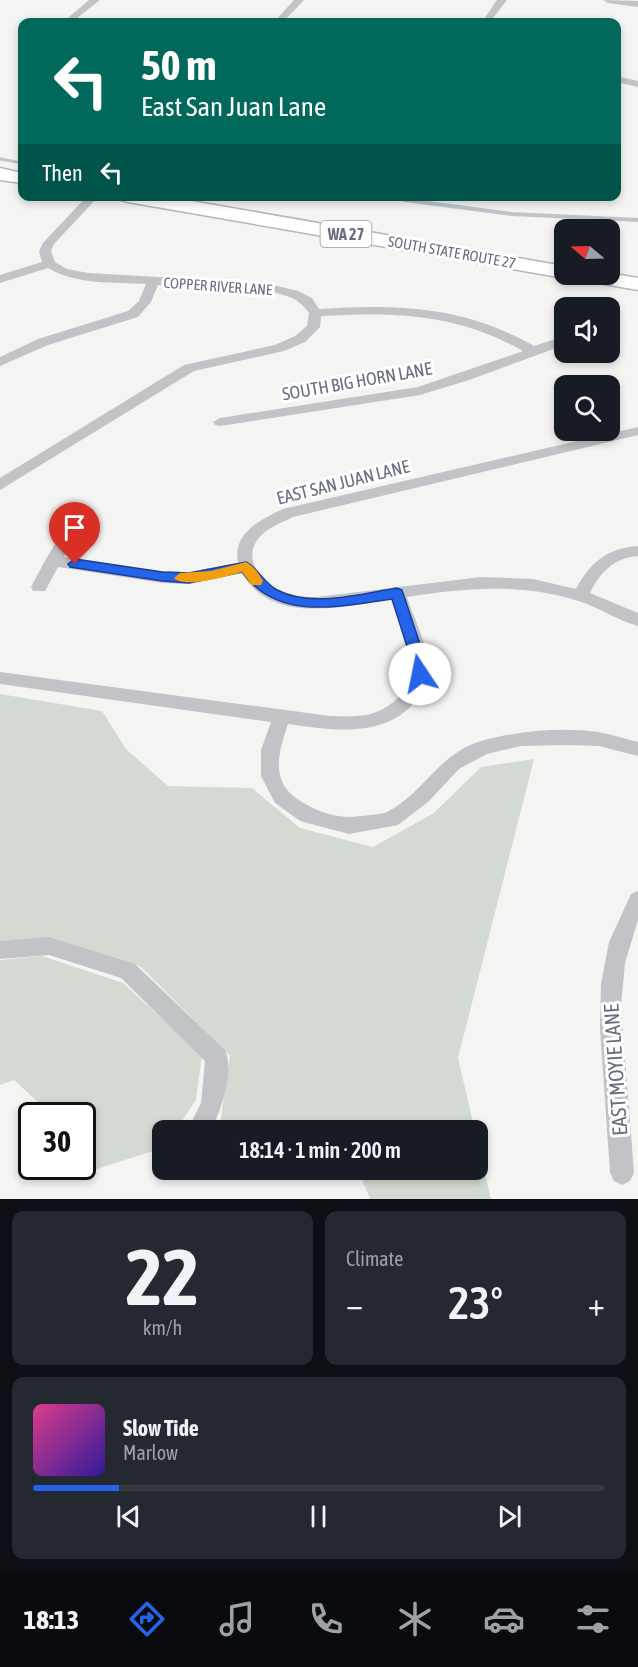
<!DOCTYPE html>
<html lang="en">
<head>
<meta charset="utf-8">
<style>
  body { margin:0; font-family:"Asap Condensed",sans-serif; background:#242831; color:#f1f3f6; height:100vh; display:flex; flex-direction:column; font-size:22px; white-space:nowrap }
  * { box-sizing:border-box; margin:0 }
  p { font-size:20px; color:#9ea1a6 }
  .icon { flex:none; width:33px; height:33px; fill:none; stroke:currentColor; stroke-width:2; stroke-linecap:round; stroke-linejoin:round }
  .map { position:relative; height:1199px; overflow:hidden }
  .details { display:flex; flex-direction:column; gap:12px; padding:12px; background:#0d0f14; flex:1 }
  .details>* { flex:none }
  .hud { position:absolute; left:18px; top:18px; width:603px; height:183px; border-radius:12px; box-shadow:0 3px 9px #0003; background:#00695c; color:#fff; overflow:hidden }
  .needle { width:39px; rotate:289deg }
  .buttons { position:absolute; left:554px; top:219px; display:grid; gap:12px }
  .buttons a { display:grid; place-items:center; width:66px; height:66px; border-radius:12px; background:#171b24; box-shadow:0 3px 9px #0003; font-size:30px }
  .speed { position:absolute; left:18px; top:1102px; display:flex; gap:12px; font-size:30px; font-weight:700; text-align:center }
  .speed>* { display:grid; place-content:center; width:78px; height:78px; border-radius:50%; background:#171b24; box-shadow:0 3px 9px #0003; line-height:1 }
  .speed .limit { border:3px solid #111; border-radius:9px; background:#fff; color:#111 }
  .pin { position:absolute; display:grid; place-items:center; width:51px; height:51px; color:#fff; margin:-62px -26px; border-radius:50% 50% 50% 0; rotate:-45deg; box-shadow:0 0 6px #0007 }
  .pin .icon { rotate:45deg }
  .me { position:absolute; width:66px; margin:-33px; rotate:349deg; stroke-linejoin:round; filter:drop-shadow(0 0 4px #0008) }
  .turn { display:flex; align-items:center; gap:21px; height:126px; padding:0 24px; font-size:27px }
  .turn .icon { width:78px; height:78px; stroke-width:2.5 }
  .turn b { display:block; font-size:42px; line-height:51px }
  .then { display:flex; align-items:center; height:57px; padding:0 24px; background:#0003; gap:12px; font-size:22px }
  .big { font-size:45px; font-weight:600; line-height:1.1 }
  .details .tile { flex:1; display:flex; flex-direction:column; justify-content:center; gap:9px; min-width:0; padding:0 21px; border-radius:12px; background:#242831 }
  .details .dial { align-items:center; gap:0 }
  .dial b { font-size:78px; line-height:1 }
  .song { display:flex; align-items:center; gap:18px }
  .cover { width:72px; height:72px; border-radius:9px; background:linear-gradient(135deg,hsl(330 70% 55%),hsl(250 70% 35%)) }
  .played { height:6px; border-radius:3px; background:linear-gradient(90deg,#2563eb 15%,#363941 15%) }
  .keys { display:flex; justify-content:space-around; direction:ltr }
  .heat { display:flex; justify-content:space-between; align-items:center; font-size:33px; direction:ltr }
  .details .tiles { flex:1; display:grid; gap:12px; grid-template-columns:1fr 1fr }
  .tile:last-child { grid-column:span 2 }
  .trip { position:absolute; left:152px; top:1120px; width:336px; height:60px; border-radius:12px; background:#171b24; box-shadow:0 3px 9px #0003; font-weight:600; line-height:60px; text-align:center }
  .tabs { display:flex; height:96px; justify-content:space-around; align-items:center; background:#090b0e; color:#9ea1a6 }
  .tabs .icon { width:42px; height:42px }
  .tabs .selected { color:#2563eb }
  .tabs b { font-size:27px; color:#f1f3f6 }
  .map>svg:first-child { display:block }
  .green { fill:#d3dad2 }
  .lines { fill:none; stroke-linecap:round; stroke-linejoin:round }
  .stream-far1 { stroke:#bfc3ca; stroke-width:3 }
  .stream { stroke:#bfc3ca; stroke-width:4 }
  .primary-casing { stroke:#b5b6bb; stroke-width:3 }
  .street { fill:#c2c3c7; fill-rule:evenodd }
  .primary { fill:#fff; fill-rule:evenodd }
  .route { fill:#2563eb; stroke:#184099; stroke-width:1.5 }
  .slow { fill:#f59e0b }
  .labels { text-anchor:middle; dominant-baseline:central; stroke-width:6; stroke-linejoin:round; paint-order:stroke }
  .far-street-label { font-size:15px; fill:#686d7f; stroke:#fff }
  .shield { fill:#fff; stroke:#9599a5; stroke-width:1.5 }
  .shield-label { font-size:16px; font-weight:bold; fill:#686d7f }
  .street-label { font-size:18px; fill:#686d7f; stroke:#fff }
  .near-street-label { font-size:21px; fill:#686d7f; stroke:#fff }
</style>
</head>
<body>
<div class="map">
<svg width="638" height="1199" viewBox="0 0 638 1199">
  <rect width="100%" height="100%" fill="#f4f5f2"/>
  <!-- green -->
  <path class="green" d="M0,694L102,711L126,749L168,786L252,788L300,828L373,847L434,813L481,767L534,759L458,1058L475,1131H219L230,1056L140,966L51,938L0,941Z
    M42,956L123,983L202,1055L196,1100L175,1131H162V1148L75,1176L37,1173L38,1167H82V1116H49L50,1113L14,1080L0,1085V960Z
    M477,1140L491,1199H370L362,1179L316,1170H477Z"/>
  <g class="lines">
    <!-- stream-far1 -->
    <path class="stream-far1" d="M0,159L22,163
      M374,196L416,201"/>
    <!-- stream -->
    <path class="stream" d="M405,200L512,214L638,220"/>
    <!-- primary casing -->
    <g class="primary-casing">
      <path id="primary" d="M0,168L22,173V183L0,180Z
        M119,196H163L564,266V274L609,273L638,278V290L581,280L572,275L564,278L128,202L121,200Z"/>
    </g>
    <!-- street -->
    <path class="street" d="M89,0H100L72,22H63Z
      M294,0H304L283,22H274Z
      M497,0H507L490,22H482Z
      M603,0L638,1V7L608,3Z
      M616,76L638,81V87L616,82Z
      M87,196H99L54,244L51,251L55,262L67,269L88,273L265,283L298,291L312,298L319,309C398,304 464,306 534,346L564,336V345L469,380L420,395L220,426L215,425L213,422L220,418L418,387L523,351C456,313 395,312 321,316L320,327L305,342L284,351L194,371L0,490V478L184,365L275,345L295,336L307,326L309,313C304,306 300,302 292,298C263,285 192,287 158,285L151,302L138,317L48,345L0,366V357L38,339L128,311L139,301L146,284C113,282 76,285 48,268L0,283V275L42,262L39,251L43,243Z
      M638,427V435L293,517C281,523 266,528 258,539C240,563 268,587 289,594C298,597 307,597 317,597L481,577L533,579L576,589C590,562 608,548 638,546V556C614,558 600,572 590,593L638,613V626C616,620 597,606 575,600C519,583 463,588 407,597C414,620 430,648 429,673C428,683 422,694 415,702C383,739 331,730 288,724C279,750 270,780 296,798C314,811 338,820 360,816C368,815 379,815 387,812C423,794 438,754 481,741C518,731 560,727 598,732C611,734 625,739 638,742V756L599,746L568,745L521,746L487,754L459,769L428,802L398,825L349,834L300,821L275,803L261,776V750L271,722L0,684V672L330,716C342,716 355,717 367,715C389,710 413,690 411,667C409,644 398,621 391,599C344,607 271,625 242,573L189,584L162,583L58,567L45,591H33L31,587C42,568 60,525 83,519L91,524L71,545L64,557L162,571L189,572L238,563C232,533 260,520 283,509Z
      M638,891V920L625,963L621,1006L634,1173L630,1181L622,1185L614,1181L610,1173L600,1028L601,984L609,942L631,894Z
      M49,937L135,964L225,1050C235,1072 221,1110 211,1131H187L201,1103L205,1061L121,978L49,955L0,959V941Z"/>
    <!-- primary -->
    <use href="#primary" class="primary"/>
  </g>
  <!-- route -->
  <path class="route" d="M75,559L162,572L189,573L246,562C255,565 265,584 277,590C312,608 360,594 397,588L402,590L424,656L427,674L420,680L412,674L410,656L392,599C340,606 278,622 242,572L189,583L162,581L70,567L68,564Z"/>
  <!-- slow -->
  <path class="slow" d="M246,562C253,565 259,574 263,581L261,585H252L242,572C228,576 184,589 174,578L180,573L211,571Z"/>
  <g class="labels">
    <!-- far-street labels -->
    <g class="far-street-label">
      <text transform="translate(452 252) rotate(10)">SOUTH STATE ROUTE 27</text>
      <text transform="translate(218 286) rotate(4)">COPPER RIVER LANE</text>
    </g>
    <!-- shield labels -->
    <rect class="shield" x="320.5" y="221" width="51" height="26" rx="4.5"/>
    <g class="shield-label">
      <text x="346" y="234">WA 27</text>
    </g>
    <!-- street labels -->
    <g class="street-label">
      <text transform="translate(357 381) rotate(-10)">SOUTH BIG HORN LANE</text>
      <text transform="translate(343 482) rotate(-14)">EAST SAN JUAN LANE</text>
    </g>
    <!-- near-street labels -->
    <g class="near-street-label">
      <text transform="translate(615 1070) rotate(-94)">EAST MOYIE LANE</text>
    </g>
  </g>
</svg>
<div class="buttons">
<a><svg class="needle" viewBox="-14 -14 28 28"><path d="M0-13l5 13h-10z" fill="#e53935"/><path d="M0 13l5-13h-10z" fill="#9ea1a6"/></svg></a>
<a><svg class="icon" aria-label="sound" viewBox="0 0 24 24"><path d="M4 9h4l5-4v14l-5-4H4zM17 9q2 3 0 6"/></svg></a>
<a><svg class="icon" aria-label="search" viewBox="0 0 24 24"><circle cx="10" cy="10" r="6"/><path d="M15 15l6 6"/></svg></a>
</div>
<div class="speed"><div class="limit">30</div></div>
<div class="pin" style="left:75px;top:564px;background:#d93025"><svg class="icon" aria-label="arrive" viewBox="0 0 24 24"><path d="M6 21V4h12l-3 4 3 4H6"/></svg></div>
<svg class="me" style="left:420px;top:674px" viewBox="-20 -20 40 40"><circle r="19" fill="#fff"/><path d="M0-13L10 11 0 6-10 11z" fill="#2563eb"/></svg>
<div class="trip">18:14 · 1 min · 200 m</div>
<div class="hud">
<div class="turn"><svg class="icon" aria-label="left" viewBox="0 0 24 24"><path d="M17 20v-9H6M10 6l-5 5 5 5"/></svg><div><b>50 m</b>East San Juan Lane</div></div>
<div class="then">Then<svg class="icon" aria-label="left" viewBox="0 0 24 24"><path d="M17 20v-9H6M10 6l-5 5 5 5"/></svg></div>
</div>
</div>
<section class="details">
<div class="tiles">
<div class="tile dial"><b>22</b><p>km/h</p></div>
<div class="tile"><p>Climate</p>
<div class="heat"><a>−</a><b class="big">23°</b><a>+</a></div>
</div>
<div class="tile">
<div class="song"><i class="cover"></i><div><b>Slow Tide</b><p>Marlow</p></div></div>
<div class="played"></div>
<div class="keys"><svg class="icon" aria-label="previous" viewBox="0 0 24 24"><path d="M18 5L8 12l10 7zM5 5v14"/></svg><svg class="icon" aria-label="pause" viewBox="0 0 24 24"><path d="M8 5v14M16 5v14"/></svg><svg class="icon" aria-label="next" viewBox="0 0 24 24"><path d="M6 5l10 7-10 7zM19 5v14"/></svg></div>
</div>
</div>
</section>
<nav class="tabs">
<b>18:13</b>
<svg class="icon selected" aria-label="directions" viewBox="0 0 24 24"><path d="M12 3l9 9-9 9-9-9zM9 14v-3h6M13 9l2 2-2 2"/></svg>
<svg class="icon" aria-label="music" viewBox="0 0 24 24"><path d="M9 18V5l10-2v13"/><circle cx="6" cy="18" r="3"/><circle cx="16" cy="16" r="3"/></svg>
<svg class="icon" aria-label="phone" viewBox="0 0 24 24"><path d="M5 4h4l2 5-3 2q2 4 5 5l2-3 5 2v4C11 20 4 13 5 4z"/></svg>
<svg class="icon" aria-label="climate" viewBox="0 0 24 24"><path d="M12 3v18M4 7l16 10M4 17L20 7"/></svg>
<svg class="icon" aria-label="car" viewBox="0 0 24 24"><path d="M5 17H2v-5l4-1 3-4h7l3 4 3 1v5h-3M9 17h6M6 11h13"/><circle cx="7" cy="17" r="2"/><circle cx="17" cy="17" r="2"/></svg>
<svg class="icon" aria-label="filters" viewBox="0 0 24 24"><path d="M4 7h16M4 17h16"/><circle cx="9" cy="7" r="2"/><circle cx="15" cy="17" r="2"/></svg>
</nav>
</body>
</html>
